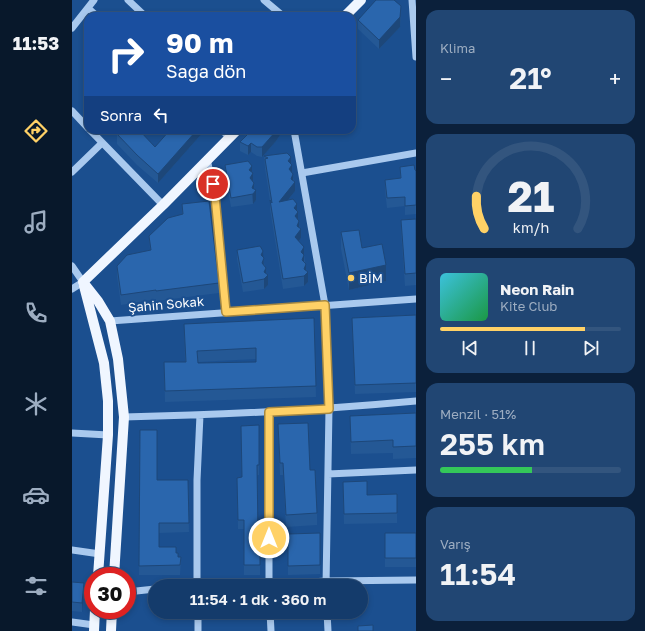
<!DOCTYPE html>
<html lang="tr">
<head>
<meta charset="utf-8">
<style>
  body { margin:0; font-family:"Golos Text",sans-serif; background:#214673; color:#f1f3f6; height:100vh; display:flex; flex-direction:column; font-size:15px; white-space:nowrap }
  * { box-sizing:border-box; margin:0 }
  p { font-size:13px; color:#9dadc1 }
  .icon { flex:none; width:22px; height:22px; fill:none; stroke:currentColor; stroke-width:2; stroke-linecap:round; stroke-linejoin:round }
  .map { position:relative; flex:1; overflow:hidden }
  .drawer { display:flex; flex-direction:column; gap:10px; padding:10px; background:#0b203b; width:229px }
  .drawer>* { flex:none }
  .top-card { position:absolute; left:12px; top:12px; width:272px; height:122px; border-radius:12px; box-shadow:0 2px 6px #0003,0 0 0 1px #33557e; background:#1a4fa0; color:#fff; overflow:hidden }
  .speed { position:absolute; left:12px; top:567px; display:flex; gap:8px; font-size:20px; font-weight:700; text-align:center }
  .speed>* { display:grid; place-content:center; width:52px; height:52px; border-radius:50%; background:#143b6b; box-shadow:0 2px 6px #0003,0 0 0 1px #33557e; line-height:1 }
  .speed .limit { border:6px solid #d22; background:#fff; color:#111 }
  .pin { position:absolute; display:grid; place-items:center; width:34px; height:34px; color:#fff; margin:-17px; border:2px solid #fff; border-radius:50%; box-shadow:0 1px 4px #0007 }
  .me { position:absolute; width:44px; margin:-22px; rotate:0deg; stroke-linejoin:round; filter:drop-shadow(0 0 3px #0008) }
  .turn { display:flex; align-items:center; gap:14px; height:84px; padding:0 16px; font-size:18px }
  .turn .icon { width:52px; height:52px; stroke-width:2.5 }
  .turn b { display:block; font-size:28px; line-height:34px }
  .then { display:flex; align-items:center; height:38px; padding:0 16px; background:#0003; gap:8px; font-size:15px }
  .big { font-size:30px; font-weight:600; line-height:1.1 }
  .drawer .tile { flex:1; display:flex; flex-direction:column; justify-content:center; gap:6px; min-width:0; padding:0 14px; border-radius:12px; background:#214673 }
  .drawer .dial { align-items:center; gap:0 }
  .dial svg { height:104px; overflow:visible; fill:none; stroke:#33557e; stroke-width:7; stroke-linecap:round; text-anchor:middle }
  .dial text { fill:#f1f3f6; stroke:none }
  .song { display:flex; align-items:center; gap:12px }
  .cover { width:48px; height:48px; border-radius:6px; background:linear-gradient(135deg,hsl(190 70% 55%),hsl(140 70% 35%)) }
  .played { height:4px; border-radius:2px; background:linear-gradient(90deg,#ffd166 80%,#33557e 80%) }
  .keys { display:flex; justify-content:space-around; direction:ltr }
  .heat { display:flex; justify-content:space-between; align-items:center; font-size:22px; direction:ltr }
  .charge { height:6px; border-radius:3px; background:linear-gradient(90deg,#34c759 51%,#33557e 0) }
  .trip { position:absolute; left:76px; top:579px; width:220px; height:40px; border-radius:20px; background:#143b6b; box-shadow:0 2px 6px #0003,0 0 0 1px #33557e; font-weight:600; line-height:40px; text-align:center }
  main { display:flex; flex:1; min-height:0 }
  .menu { display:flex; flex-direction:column; width:72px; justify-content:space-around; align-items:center; background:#08182b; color:#9dadc1 }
  .menu .icon { width:28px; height:28px }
  .menu .selected { color:#ffd166 }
  .menu b { font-size:18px; color:#f1f3f6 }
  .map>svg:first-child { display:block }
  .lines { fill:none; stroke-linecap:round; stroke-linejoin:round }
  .minor { stroke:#a9c9ee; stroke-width:7 }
  .major { stroke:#f0f6ff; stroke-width:10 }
  .wall { fill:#245895; fill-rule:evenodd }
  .shaded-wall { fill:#1d4779 }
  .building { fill:#2a66ad; stroke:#1d4779; fill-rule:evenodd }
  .route-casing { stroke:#a68842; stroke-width:10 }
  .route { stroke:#ffd166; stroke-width:7 }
  .poi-dot { fill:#ffd166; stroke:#1b4f8f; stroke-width:1.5 }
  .labels { text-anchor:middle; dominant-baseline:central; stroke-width:4; stroke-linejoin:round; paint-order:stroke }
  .poi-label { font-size:13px; fill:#fff; stroke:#1b4f8f; text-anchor:start }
  .street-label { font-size:13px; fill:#fff; stroke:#1b4f8f }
</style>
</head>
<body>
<main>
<nav class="menu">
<b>11:53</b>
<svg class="icon selected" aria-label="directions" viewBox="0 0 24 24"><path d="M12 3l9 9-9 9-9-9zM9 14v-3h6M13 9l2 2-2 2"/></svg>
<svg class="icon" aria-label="music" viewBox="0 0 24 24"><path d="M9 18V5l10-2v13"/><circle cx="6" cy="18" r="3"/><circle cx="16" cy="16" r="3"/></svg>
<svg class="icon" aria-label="phone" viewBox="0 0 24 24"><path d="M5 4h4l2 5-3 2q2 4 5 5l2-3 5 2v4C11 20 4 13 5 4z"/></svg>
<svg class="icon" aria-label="climate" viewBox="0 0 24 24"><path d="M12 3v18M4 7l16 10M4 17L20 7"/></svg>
<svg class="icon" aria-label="car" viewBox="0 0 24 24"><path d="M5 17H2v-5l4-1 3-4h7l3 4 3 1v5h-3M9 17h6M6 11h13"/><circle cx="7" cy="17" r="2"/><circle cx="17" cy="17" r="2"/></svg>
<svg class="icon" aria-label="filters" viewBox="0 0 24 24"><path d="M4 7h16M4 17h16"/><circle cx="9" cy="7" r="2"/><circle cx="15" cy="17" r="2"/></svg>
</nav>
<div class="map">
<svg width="344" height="631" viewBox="0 0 344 631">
  <rect width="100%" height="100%" fill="#1b4f8f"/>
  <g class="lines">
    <!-- minor -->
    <path class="minor" d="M56,0L73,16
      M192,0L211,16
      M340,0L344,57
      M16,8L25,16
      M0,28L22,0
      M0,111L16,128
      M18,130L91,205
      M150,130L158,138
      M222,130L253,305L257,409L254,586
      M135,159L143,196L154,312
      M0,172L30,143
      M230,173L344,153
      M0,266L11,282L0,289
      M38,321L344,299
      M52,417C149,415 247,410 344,401
      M0,433L36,435
      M256,474L344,470
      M0,550L28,554
      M125,586V480L128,415
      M132,586L197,585L254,581L344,580
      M197,586V412
      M55,592L83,589
      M126,612V631
      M198,612L199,631
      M255,612L256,631
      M0,622L22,625"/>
    <!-- major -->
    <path class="major" d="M273,16L289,0
      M11,282L26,301L38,321L46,359L52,417L42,576
      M11,282L91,205L165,130
      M12,286L32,363L36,401V435L26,576
      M22,631L23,610
      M39,631L40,610"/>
  </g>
  <!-- wall -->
  <path class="wall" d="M329,16L328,27L307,49L286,29V20Z
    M133,130L86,183L65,165L45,144V134L83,147Z
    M208,130V135L204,141L190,157L185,156L179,152L176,155L168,151V142L174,135V131Z
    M192,156L219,164L223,191L216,200L225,211L229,238L227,241L232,254L236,282L232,286L211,289L198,209V200V201L193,168Z
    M153,165L180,172L184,200L181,204L159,207L153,174Z
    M328,167L344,171V214L333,215V206L315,208L313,190V180L328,179Z
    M110,204L147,283V293L84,301V299L49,305L45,276V266L78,250L77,236L110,214Z
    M344,219V285L333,286L329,232V220Z
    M269,232L290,248L314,281L277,290L269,249Z
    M165,250L191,257L196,285L192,289L171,292L165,259Z
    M344,315V392L283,394L280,318Z
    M242,318L244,397L93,402L92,362H113L112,324ZM184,359V362L126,363V362Z
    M344,413V458L321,459V453L279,454L278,416Z
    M206,424L238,470L245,513V525L214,527L211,475H208Z
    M187,425V475H185L186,533H188V575H172V529H166L165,478L170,477Z
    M68,430L85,480H116L117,532L87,533V547L104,553L106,557H109L108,575H67Z
    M271,482L295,495L325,494V523L272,524Z
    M248,533V574L216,575V534Z
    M313,533H344V567H313Z
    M0,582L12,593L10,612L0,611Z"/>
  <!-- shaded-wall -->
  <path class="shaded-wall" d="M329,6L328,27L307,49V40Z
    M125,130H133L86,183V174Z
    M205,130H208V135L204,141L190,157V147Z
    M179,143V152L176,155V146Z
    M219,157V166L220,165V174L217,179L216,161Z
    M180,166V175L181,173V183L177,179V170Z
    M221,174V184L223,182V191L207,211V202Z
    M182,183V192L184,190V200L181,204L180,188Z
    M225,204V213L226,212V221L223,226L222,208Z
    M227,221V230L229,229V238L223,246V237L225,226Z
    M232,247V264L230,269L229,252Z
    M191,251L192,268L190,272L189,255Z
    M234,264V274L236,272V282L232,286V269Z
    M314,265V281L277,290V273Z
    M194,268V277L196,275V285L192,289V272Z
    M12,583V593L10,612V603Z"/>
  <!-- building -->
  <path class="building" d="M304,0H322L329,6L328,17L307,40L286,20Z
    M49,130H67L83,147L98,130H125L86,174L65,155L45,134Z
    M175,130H205L190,147H185L179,143L176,146L168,142L177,133L174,131Z
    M215,153L219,157L216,161L220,165L217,169L221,174L219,179L223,182L207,202L221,199L225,204L222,208L226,212L223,216L227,221L225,226L229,229L223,237L232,247L229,252L232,255L230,260L234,264L232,269L236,272L232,276L211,279L198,200L200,203L193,159L196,158L192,156Z
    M176,161L180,166L177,170L181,173L178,178L182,183L180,188L184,190L181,194L159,198L153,165Z
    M342,165L343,170L344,171V205L333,206V197L315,198L313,180L329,178L328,167Z
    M137,201L147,283L84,291V290L49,295L45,266L55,255L79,250L77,236L96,218L111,214L110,204Z
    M344,219V273L333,274L329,220Z
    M287,230L290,248L310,244L314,265L277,273L269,232Z
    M188,246L191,251L189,255L192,258L190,263L194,268L192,272L196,275L192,279L171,283L165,250Z
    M344,315V383L283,385L280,318Z
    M242,318L244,386L93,391L92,362H114L112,324ZM184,348V362L126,363L125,351Z
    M344,413V446L321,447V440L279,442L278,416Z
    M236,423L238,470H243L245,513L214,515L211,463H208L206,424Z
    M187,425V465H185L186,533H188V565H172V520H166L165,478L170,477L169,426Z
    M68,430H85V480H116L117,523H87V547H104V553H106V557H109L108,565L67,566Z
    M295,481V495L325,494V513L272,514L271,482Z
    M248,533V565L216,566V534Z
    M313,533H344V558H313Z
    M0,582L12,583L10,603L0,602Z
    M301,625V631H286V626Z"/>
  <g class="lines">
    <!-- route casing -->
    <g class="route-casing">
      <path id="route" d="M141,184L143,196L154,312L253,305L257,409L197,412V538"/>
    </g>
    <!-- route -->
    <use href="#route" class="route"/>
  </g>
  <!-- markers -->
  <circle class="poi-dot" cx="279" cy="278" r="4"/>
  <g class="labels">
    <!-- poi labels -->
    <g class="poi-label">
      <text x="287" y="278">BİM</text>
    </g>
    <!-- street labels -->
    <g class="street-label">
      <text transform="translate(94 304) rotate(-5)">Şahin Sokak</text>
    </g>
  </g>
</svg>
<div class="speed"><div class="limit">30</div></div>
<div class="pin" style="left:141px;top:184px;background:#d93025"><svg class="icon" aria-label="arrive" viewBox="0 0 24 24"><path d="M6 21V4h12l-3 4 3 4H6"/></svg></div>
<svg class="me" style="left:197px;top:538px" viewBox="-20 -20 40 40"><circle r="17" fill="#ffd166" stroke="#fff" stroke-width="3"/><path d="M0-11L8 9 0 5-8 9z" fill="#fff"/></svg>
<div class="trip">11:54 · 1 dk · 360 m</div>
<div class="top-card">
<div class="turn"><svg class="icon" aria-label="right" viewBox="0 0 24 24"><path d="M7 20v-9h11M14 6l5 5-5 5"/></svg><div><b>90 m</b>Sağa dön</div></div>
<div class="then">Sonra<svg class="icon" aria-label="left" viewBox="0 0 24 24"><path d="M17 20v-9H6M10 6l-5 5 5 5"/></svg></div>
</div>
</div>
<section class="drawer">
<div class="tile"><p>Klima</p>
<div class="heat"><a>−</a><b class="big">21°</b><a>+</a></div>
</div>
<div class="tile dial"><svg viewBox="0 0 100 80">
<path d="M14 69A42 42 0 1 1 86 69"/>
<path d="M14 69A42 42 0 0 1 8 44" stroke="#ffd166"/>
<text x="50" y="56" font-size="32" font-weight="700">21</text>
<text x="50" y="72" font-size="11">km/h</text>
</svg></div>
<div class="tile">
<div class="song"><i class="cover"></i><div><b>Neon Rain</b><p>Kite Club</p></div></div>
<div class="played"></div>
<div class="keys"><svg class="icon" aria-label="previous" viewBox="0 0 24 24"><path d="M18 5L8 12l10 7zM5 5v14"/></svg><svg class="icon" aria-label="pause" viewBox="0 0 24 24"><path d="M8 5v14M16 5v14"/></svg><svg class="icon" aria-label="next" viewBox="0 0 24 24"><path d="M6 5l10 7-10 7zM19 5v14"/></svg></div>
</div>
<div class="tile"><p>Menzil · 51%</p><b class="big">255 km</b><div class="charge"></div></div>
<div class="tile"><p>Varış</p><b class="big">11:54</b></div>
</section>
</main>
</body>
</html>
